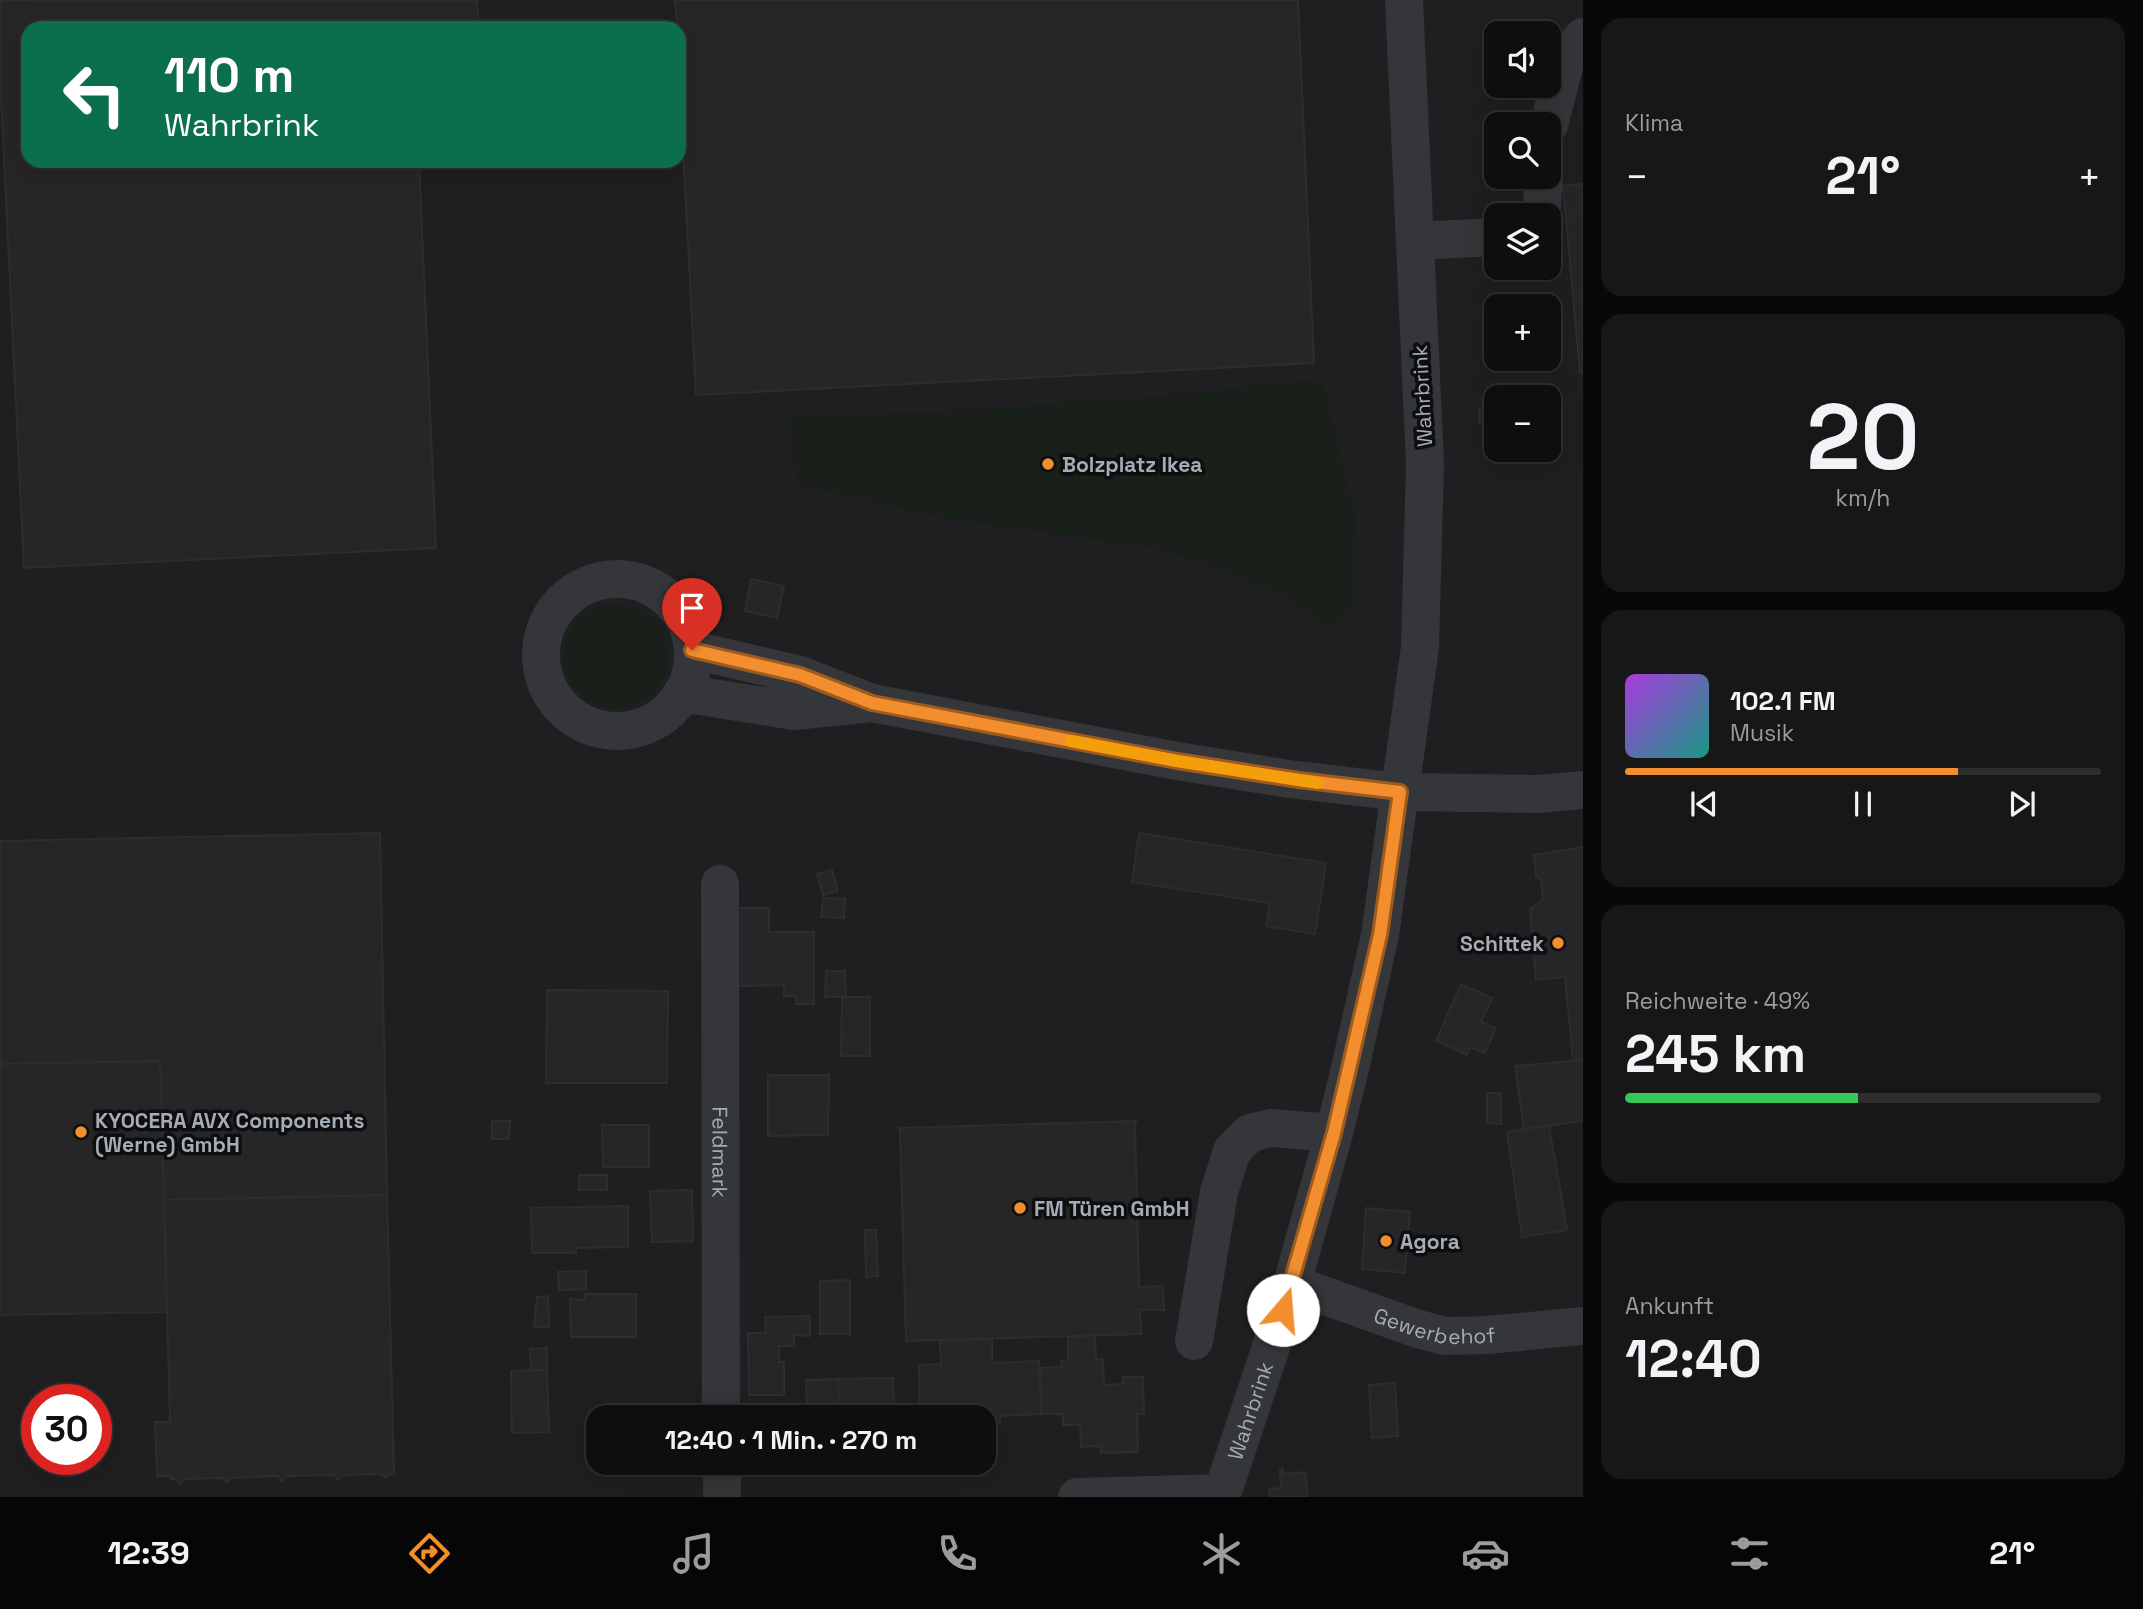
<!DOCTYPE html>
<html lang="de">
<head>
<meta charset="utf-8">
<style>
  body { margin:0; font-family:"Space Grotesk",sans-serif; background:#171718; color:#f1f3f6; height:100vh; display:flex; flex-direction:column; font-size:26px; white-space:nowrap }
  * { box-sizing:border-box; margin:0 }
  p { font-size:23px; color:#9b9c9e }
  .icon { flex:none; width:38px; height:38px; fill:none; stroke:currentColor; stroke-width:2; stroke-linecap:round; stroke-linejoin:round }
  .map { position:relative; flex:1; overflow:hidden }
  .drawer { display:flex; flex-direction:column; gap:18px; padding:18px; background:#080808; width:560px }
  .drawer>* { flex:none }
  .top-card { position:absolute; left:21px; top:21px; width:665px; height:147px; border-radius:21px; box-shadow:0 7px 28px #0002,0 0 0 2px #2e2e2f; background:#0b6e4f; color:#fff; overflow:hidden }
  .tools { position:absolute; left:1484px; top:21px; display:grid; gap:14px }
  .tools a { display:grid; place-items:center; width:77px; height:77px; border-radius:14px; background:#0e0e0f; box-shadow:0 7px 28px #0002,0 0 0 2px #2e2e2f; font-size:35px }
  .speed { position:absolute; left:21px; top:1384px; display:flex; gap:14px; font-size:35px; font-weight:700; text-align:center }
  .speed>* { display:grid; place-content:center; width:91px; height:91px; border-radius:50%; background:#0e0e0f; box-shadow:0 7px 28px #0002,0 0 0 2px #2e2e2f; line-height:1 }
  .speed .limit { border:10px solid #d22; background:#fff; color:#111 }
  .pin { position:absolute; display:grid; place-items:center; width:60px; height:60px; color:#fff; margin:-72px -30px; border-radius:50% 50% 50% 0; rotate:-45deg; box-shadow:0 0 7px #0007 }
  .pin .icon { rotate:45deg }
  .me { position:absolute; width:77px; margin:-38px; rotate:18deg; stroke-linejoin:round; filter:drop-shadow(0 0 5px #0008) }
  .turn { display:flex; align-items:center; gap:24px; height:147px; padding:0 28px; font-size:32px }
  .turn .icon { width:91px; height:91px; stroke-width:2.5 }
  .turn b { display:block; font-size:49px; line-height:60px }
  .big { font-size:52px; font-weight:700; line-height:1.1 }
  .drawer .card { flex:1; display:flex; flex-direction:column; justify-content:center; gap:10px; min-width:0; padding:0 24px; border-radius:21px; background:#171718 }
  .drawer .dial { align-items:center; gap:0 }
  .dial b { font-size:91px; line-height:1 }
  .song { display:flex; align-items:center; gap:21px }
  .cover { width:84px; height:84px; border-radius:10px; background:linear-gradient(135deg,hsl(280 70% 55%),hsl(170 70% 35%)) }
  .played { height:7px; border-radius:4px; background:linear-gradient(90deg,#f28e2e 70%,#2e2e2f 70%) }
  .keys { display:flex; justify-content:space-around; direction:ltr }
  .heat { display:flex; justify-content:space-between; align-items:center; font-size:38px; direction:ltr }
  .charge { height:10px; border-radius:5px; background:linear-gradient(90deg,#34c759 49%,#2e2e2f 0) }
  .trip { position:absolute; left:586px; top:1405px; width:410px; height:70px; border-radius:21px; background:#0e0e0f; box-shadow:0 7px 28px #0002,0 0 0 2px #2e2e2f; font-weight:700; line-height:70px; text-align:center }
  .tabs { display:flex; height:112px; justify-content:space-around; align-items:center; background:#060606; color:#9b9c9e }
  .tabs .icon { width:49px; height:49px }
  .tabs .on { color:#f28e2e }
  .tabs b { font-size:32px; color:#f1f3f6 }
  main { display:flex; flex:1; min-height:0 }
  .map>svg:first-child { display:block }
  .built { fill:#1f1f21; fill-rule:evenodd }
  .green { fill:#191f19 }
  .building { fill:#262628; stroke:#2d2d30; stroke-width:2 }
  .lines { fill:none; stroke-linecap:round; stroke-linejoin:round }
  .minor { stroke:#343639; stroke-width:38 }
  .route-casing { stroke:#9d5c1e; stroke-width:18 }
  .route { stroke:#f28e2e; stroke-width:12 }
  .slow { stroke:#f59e0b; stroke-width:12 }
  .poi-dot { fill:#f28e2e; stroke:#0e0e0f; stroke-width:2.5 }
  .labels { text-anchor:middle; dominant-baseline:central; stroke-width:7; stroke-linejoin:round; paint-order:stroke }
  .street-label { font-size:21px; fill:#a4acb5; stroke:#0e0e0f }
  .poi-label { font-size:21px; font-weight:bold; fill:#a4acb5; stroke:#0e0e0f; text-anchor:start }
</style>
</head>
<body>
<main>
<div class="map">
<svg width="1583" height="1497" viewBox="0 0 1583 1497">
  <rect width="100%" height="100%" fill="#131314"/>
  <!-- built -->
  <path class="built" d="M0,0H1583V1497H0ZM28,28H679V161H28ZM1496,33H1549V86H1496ZM1496,124H1549V177H1496ZM1496,215H1549V268H1496ZM1496,306H1549V359H1496ZM1496,397H1549V450H1496ZM37,1400H96V1460H37ZM598,1418H984V1463H598Z"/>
  <!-- green -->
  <path class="green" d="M1321,379L1355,517L1352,602L1330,629L1281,591L1160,549L934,516L796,483L792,416L937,412L1163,396Z
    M564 656a52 52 0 1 1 104 0a52 52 0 1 1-104 0Z"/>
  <!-- building -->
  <path class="building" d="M0,0H477L479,28H28V161H419L436,548L24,568L0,76Z
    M675,0H1298L1314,363L696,395L679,73V28H677Z
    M1583,184V373H1580L1563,186Z
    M1479,408H1496V423H1479Z
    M751,579L784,586L777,618L745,611Z
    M380,833L387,1195L164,1200L160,1061L0,1064V841Z
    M1139,833L1326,863L1315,934L1266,926L1270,903L1132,882Z
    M1583,847V1059L1573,1060L1565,977L1536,980L1530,909L1543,900L1541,879L1536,877L1534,855Z
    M832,870L838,891L823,895L817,874Z
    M823,898L845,899L844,918L821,917Z
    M736,908H769V932H814V1004H796V996H784V985L736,986Z
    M826,971H845L846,997H825Z
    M1461,984L1492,998L1481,1022L1496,1028L1485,1053L1470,1047L1467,1055L1436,1041Z
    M547,990L668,991L667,1083H546Z
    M842,997H870V1056H841Z
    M1583,1060V1121L1524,1129L1515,1066Z
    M160,1061L167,1312L0,1315V1064Z
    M768,1075H829L828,1135L768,1136Z
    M1487,1093H1501V1124L1487,1123Z
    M492,1121H510L509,1139H492Z
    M1137,1121L1135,1122L1139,1287L1163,1286L1164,1310H1140L1141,1334L906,1341L900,1129L898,1128Z
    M602,1125H649V1167H603Z
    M1549,1125L1567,1230L1522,1237L1507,1132Z
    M579,1175H607V1190H579Z
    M692,1190L693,1241L652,1242L650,1191Z
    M387,1195L394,1474H389L385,1478L380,1474L343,1475L338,1480L334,1475L287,1476L282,1481L278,1476L231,1478L227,1482L222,1478L185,1479L180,1484L176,1479H171V1476H157L155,1422H170L164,1200Z
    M628,1206V1247L576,1248V1253H532L531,1208Z
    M1366,1208L1410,1212L1405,1273L1362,1269Z
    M865,1230H876L878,1276L866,1277Z
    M586,1271V1289L559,1290L558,1272Z
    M850,1280V1334H820V1281Z
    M585,1294H636V1337H571L570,1299L585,1300Z
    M548,1296L549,1327H534L537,1297Z
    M810,1316V1336L794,1335V1346H779V1362H784V1395H749L748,1333H766L765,1317Z
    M1095,1336L1096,1359H1103L1104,1385L1123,1384V1377H1143L1144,1414H1137L1138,1452L1101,1453V1446L1081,1447L1080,1425H1063V1414H1041L1040,1368L1062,1367L1061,1361L1068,1360V1337Z
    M992,1339V1363L1039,1361L1041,1414L1000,1416V1423H984V1418H920L919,1365L941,1364L940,1341Z
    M547,1348V1370H531L530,1349Z
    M547,1370L549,1432L512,1433L511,1371Z
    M893,1378L894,1405L839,1406L838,1379Z
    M838,1379L839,1406L807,1408L806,1380Z
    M1395,1383L1398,1436L1372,1438L1369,1385Z
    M853,1411V1418H803V1412Z
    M768,1463H797L798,1470L768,1471Z
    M805,1463H875V1468L805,1470Z
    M1283,1469V1474L1305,1472L1308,1497H1270L1269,1489L1281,1488L1280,1470Z"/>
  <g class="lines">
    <!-- minor -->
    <g class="minor">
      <path d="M1549,125L1567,55L1583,37"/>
      <path d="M1541,215L1544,177"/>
      <path d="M1415,241L1496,237"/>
      <circle cx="617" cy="655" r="76"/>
      <path d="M693,650L800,675L872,703L1177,761L1289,779L1400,792L1539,794L1583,790"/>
      <path d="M682,693L794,711L863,704"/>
      <path id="s1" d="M720,884L721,1418"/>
      <path id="s2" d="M1292,1284L1418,1329L1445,1336L1487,1335L1583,1326"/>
      <path d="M1194,1341L1219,1192L1232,1151L1250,1133L1271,1128L1334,1133"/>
      <path d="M722,1463V1497"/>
      <path d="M1077,1497L1222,1493"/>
      <path id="s3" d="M1221,1497L1292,1284L1334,1133L1349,1073L1380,935L1420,647L1425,464L1404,0"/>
    </g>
  </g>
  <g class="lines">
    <!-- route casing -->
    <g class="route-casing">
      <path id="route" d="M692,650L800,675L872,703L1177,761L1299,780L1400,792L1380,935L1334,1133L1283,1310"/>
    </g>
    <!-- route -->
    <use href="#route" class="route"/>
    <!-- slow -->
    <path class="slow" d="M1071,741L1177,761L1318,783"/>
  </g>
  <!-- markers -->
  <g class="poi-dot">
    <circle cx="1048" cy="464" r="7"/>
    <circle cx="1558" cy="943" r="7"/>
    <circle cx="81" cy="1132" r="7"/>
    <circle cx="1020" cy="1208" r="7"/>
    <circle cx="1386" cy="1241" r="7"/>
  </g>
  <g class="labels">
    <!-- street labels -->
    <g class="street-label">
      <text transform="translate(1422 396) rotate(-93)">Wahrbrink</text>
      <text stroke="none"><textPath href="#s1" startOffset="268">Feldmark</textPath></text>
      <text stroke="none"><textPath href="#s2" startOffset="150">Gewerbehof</textPath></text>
      <text stroke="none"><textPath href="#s3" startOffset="91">Wahrbrink</textPath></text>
    </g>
    <!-- poi labels -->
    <g class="poi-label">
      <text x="1062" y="464">Bolzplatz Ikea</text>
      <text x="1544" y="943" text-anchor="end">Schittek</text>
      <text x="95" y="1120">KYOCERA AVX Components<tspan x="95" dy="24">(Werne) GmbH</tspan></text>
      <text x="1034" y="1208">FM Türen GmbH</text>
      <text x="1400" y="1241">Agora</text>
    </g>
  </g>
</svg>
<div class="tools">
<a><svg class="icon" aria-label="sound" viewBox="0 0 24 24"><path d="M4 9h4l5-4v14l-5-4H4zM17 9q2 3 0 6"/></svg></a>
<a><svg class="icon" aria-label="search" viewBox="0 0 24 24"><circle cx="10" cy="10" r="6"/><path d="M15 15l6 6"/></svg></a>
<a><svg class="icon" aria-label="layers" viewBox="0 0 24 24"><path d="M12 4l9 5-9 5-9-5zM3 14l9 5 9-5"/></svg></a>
<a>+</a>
<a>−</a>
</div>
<div class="speed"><div class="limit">30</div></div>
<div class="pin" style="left:692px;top:650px;background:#d93025"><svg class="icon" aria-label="arrive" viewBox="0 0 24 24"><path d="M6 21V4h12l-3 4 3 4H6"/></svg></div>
<svg class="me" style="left:1283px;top:1310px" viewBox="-20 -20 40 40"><circle r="19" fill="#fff"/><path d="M0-13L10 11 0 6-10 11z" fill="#f28e2e"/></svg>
<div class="trip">12:40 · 1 Min. · 270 m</div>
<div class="top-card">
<div class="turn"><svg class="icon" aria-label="left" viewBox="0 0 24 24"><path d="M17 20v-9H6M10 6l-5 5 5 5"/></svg><div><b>110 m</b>Wahrbrink</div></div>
</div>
</div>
<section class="drawer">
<div class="card"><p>Klima</p>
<div class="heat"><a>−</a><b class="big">21°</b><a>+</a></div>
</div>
<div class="card dial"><b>20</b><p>km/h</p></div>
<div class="card">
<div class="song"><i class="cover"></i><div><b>102.1 FM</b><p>Musik</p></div></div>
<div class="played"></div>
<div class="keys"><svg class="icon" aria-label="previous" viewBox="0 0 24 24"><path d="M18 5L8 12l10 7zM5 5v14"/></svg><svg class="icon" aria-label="pause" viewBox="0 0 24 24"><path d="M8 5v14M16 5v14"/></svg><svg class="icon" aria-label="next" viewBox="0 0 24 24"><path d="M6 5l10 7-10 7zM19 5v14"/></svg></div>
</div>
<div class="card"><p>Reichweite · 49%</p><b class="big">245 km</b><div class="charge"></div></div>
<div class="card"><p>Ankunft</p><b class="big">12:40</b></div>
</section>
</main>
<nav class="tabs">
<b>12:39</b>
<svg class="icon on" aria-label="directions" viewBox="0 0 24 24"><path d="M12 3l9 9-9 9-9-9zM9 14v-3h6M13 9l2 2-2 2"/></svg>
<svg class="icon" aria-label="music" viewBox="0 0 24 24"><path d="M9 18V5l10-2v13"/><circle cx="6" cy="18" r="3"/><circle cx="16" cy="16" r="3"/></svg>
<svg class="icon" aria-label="phone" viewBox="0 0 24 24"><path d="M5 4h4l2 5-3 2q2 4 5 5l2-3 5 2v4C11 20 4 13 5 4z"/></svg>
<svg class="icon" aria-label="climate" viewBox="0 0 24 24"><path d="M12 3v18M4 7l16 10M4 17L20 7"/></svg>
<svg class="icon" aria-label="car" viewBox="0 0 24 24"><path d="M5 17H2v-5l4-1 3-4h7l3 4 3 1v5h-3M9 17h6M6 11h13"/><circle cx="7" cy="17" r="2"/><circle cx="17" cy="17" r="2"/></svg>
<svg class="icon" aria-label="filters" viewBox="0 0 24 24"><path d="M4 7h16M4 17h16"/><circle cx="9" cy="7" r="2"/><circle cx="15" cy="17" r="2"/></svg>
<b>21°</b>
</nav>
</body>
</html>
